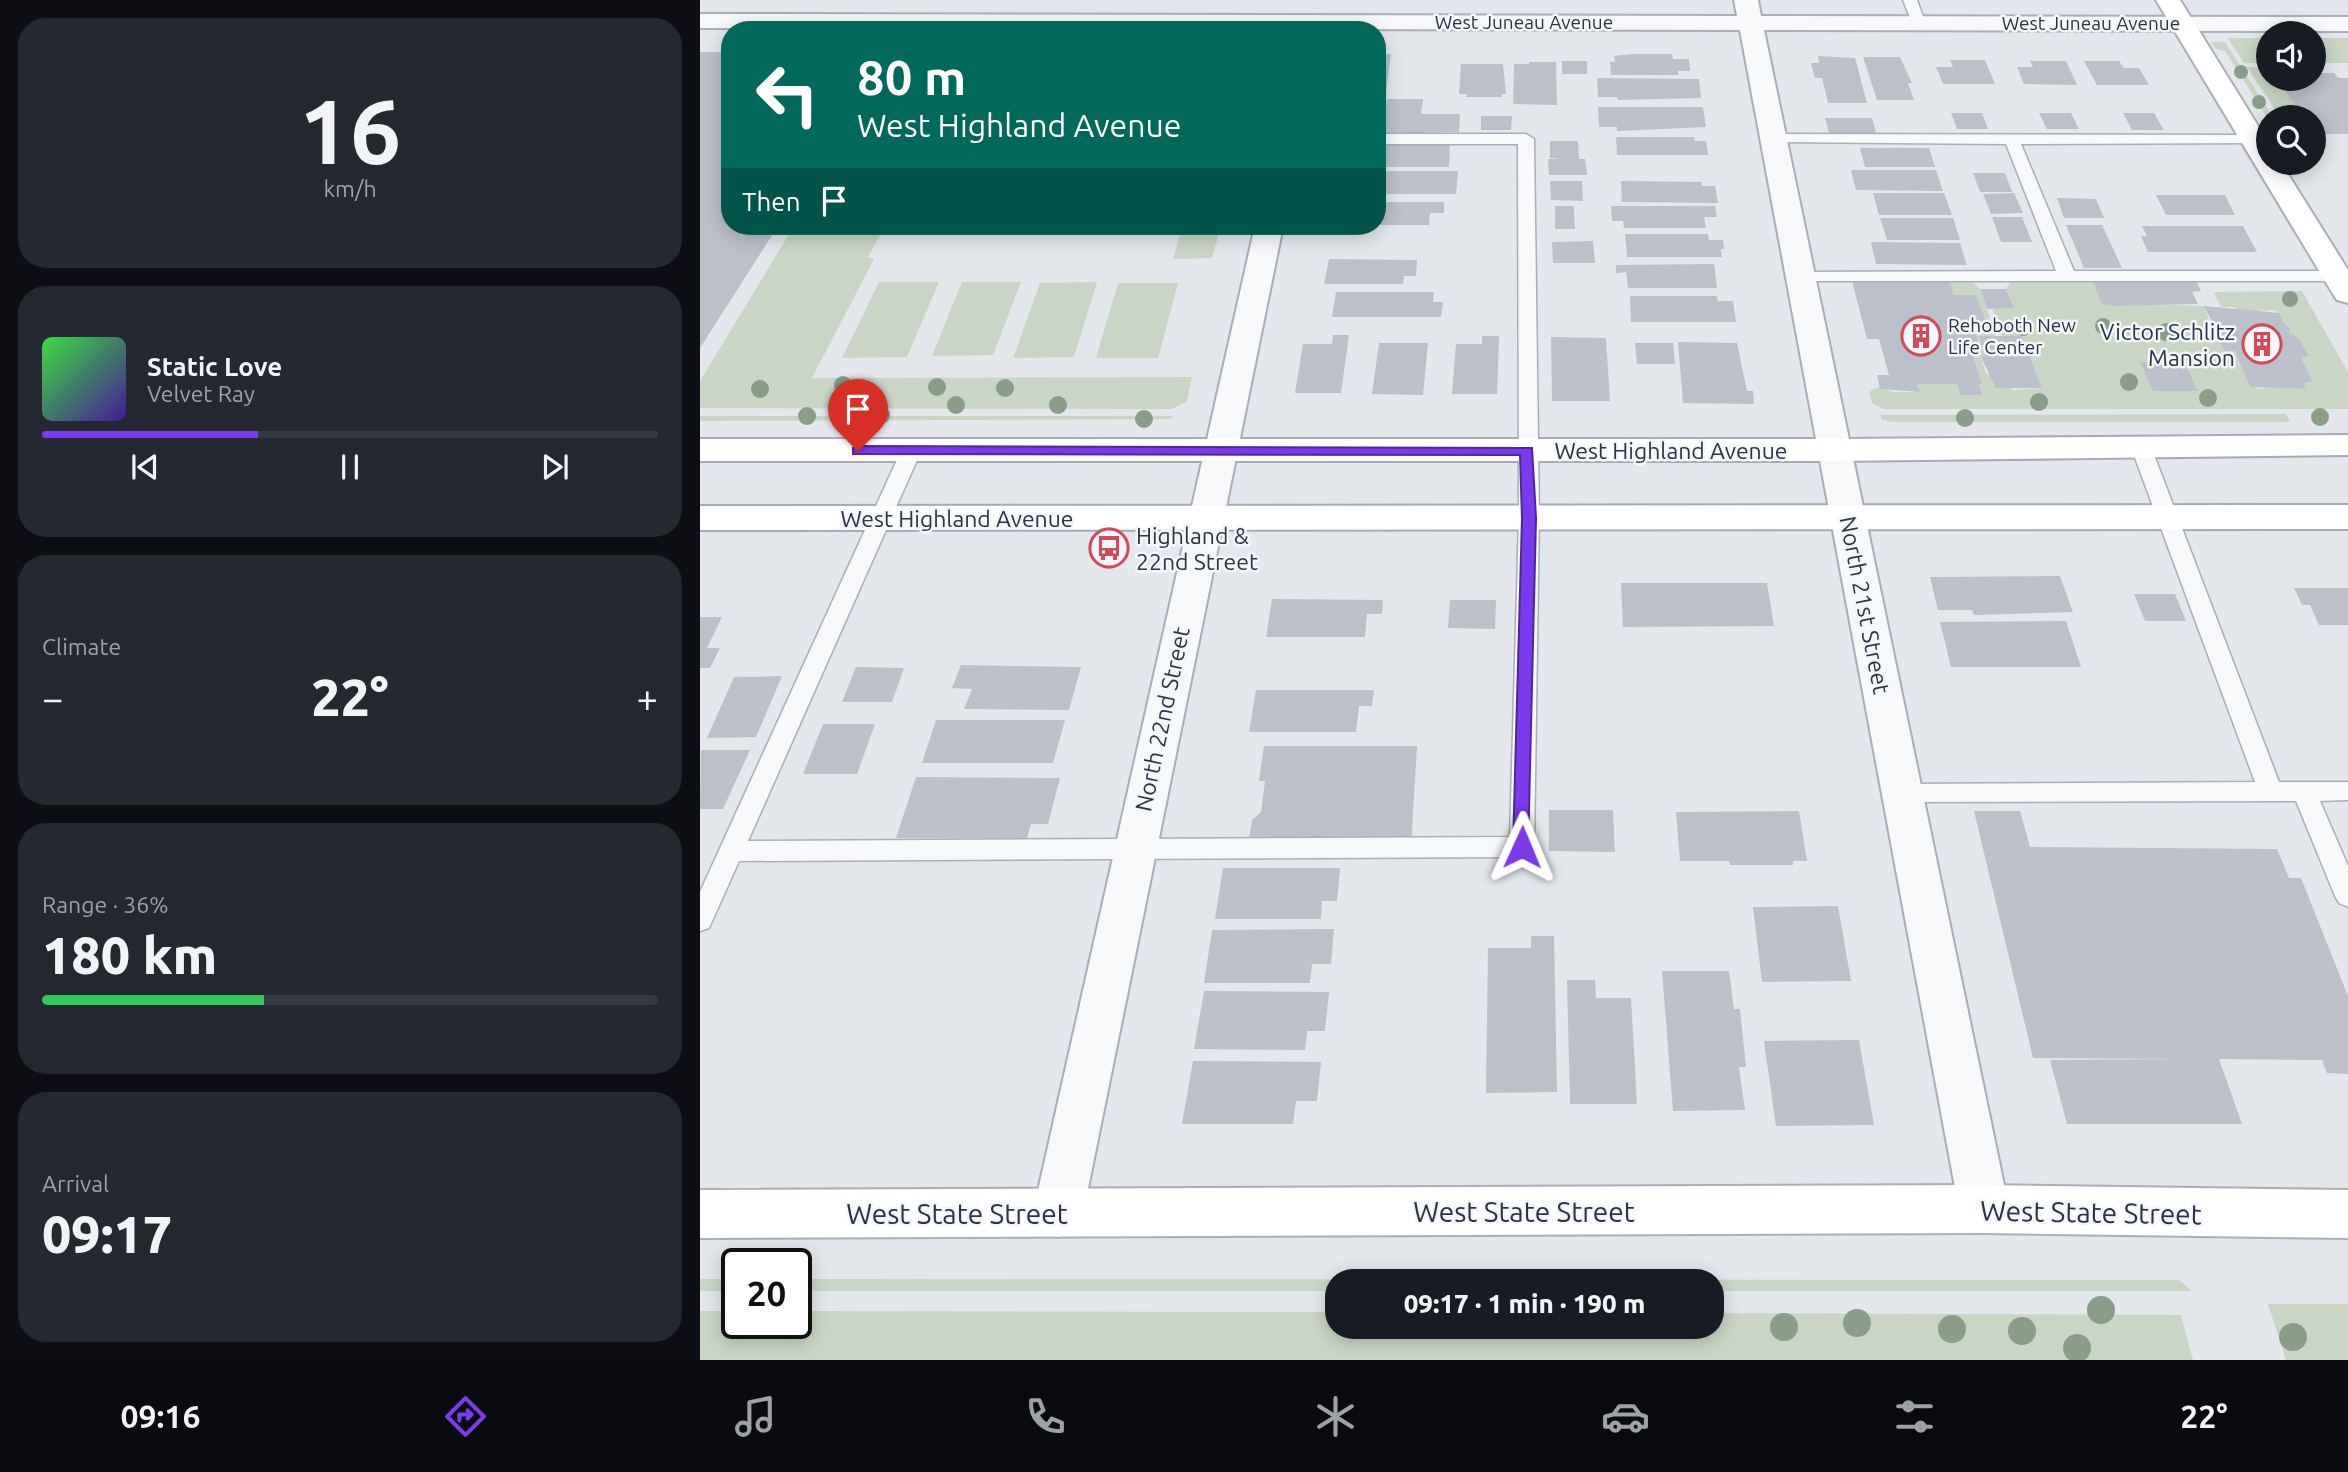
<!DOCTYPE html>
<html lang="en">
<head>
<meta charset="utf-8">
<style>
  body { margin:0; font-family:Ubuntu,sans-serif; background:#242831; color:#f1f3f6; height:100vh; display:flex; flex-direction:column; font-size:26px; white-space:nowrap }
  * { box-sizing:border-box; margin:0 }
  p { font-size:23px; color:#9ea1a6 }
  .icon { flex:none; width:38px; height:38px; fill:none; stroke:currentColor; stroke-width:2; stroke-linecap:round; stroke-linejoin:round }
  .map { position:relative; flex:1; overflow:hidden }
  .sheet { display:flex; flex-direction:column; gap:18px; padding:18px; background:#0d0f14; width:700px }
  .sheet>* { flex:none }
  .hud { position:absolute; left:21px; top:21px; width:665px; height:214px; border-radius:28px; box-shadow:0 4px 18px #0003; background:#00695c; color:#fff; overflow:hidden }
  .fabs { position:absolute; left:1556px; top:21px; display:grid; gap:14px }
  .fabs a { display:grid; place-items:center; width:70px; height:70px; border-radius:50%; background:#171b24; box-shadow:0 4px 18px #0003; font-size:35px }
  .speed { position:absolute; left:21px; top:1248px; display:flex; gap:14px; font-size:35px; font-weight:700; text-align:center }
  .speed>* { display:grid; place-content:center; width:91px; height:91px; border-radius:50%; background:#171b24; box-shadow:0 4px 18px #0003; line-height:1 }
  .speed .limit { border:4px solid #111; border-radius:10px; background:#fff; color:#111 }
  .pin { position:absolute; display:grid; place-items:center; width:60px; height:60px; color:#fff; margin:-72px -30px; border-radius:50% 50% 50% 0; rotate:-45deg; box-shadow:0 0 7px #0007 }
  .pin .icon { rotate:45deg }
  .me { position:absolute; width:77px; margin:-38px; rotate:1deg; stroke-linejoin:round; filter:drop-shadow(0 0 5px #0008) }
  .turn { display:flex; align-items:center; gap:24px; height:147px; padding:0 21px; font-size:32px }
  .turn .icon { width:91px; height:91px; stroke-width:2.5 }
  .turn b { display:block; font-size:49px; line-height:60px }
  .then { display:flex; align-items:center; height:66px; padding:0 21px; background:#0003; gap:14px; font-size:26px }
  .big { font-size:52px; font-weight:800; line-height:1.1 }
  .sheet .widget { flex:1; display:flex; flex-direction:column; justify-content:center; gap:10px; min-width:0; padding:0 24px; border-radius:28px; background:#242831 }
  .sheet .dial { align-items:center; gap:0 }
  .dial b { font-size:91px; line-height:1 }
  .song { display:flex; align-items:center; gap:21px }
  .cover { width:84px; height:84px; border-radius:10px; background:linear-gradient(135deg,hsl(120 70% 55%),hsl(260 70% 35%)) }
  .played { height:7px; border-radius:4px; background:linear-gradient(90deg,#7c3aed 35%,#363941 35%) }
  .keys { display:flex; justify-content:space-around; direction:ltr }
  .heat { display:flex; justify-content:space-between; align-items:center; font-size:38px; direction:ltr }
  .charge { height:10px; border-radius:5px; background:linear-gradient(90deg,#34c759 36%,#363941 0) }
  .trip { position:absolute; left:625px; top:1269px; width:399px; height:70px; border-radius:28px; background:#171b24; box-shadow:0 4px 18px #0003; font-weight:800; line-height:70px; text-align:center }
  .tabs { display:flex; height:112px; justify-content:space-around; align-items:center; background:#090b0e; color:#9ea1a6 }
  .tabs .icon { width:49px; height:49px }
  .tabs .active { color:#7c3aed }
  .tabs b { font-size:32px; color:#f1f3f6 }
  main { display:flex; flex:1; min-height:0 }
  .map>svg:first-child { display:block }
  .green { fill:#c9d6c5 }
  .building { fill:#bbc0ca }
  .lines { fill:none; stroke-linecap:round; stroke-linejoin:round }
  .lane-casing { stroke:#a9aeb7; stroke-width:3 }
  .street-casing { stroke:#a9aeb7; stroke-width:4 }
  .secondary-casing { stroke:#a9aeb7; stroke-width:4 }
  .primary-casing { stroke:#a3abb8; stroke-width:4 }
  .lane { fill:#f7f8fa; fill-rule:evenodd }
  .street { fill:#f7f8fa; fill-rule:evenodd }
  .secondary { fill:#fff; fill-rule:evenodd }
  .primary { fill:#fff; fill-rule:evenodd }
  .tree { fill:#899d89 }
  .route { fill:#7c3aed; stroke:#51269a; stroke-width:2 }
  .labels { text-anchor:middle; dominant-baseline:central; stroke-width:5; stroke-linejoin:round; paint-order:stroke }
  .far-street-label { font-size:19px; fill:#2b3445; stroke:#f4f6f9 }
  .far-poi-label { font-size:19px; fill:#2b3445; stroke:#f4f6f9; text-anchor:start }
  .poi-label { font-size:23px; fill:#2b3445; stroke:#f4f6f9; text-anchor:end }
  .street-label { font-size:23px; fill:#2b3445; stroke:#f4f6f9 }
  .near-street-label { font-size:28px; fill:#2b3445; stroke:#f4f6f9 }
</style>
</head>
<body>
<main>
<section class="sheet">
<div class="widget dial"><b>16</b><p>km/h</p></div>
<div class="widget">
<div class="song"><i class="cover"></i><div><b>Static Love</b><p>Velvet Ray</p></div></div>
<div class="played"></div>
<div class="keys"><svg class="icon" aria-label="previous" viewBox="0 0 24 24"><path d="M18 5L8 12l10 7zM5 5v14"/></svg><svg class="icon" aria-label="pause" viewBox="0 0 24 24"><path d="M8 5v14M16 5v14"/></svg><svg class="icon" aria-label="next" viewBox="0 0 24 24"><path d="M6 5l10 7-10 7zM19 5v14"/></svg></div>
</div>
<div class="widget"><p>Climate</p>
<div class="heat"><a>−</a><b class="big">22°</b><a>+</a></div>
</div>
<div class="widget"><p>Range · 36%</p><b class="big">180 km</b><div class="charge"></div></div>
<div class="widget"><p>Arrival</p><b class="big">09:17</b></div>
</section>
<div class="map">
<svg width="1648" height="1360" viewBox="0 0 1648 1360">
  <rect width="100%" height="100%" fill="#e4e7ec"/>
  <!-- green -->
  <path class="green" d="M1528,38H1568V63H1544Z
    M1614,38H1648V63H1614Z
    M1511,42H1525L1573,117L1568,119L1525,51L1516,49Z
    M1547,67H1568V79H1577L1603,117H1580Z
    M94,226H185L168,257L174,259L112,378L492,377L487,401L472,409L0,408V381Z
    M483,226H521L512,258L473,259Z
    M1271,280L1280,289L1296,336H1279L1286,357L1281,358L1286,373L1313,390L1342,388L1322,336H1302L1292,308H1313L1306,289L1311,281L1392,280L1403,304L1504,306L1514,335L1525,351H1535L1549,384L1558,389L1589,386L1591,389H1606L1604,383L1613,380L1601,358L1609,356L1598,337L1589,333L1590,327L1582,321L1580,313L1573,310L1539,312L1535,307H1521L1514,292L1602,291L1648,372V409H1183L1172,403L1169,392L1178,387L1193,392H1219L1217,384H1257L1260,395H1282L1279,384H1282L1269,344L1279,343L1275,331H1288L1254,295L1249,281Z
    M179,282H239L207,357L142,358Z
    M262,282H321L293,355L232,356Z
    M397,282L374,357L313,358L340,283Z
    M418,283H478L458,358H396Z
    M1586,414L1590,422H1193L1182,420L1180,415Z
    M0,416H472L471,419L0,421Z
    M0,1279H37V1291H0Z
    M96,1279L1479,1280L1492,1291H1012V1281H637V1291H96Z
    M1568,1304H1648V1360H1586Z
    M0,1311H37V1323H96V1311L637,1312V1326H1012V1313L1481,1315L1493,1360H0Z"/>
  <!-- building -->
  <path class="building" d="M0,52H30V226H78L0,348Z
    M677,54H691L685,100H677Z
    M934,54H972L973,59H989L990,71H978V75H911L910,62H915L914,56Z
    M1118,56L1155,58L1167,103H1128L1122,78H1115L1111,63H1119Z
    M1163,57H1200L1212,83H1208L1214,100H1177Z
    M1250,60H1285L1295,84H1243L1236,67H1253Z
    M862,61H887V74H862Z
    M1330,61H1366L1377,85L1324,84L1317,67H1333Z
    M1384,61H1419L1424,68H1439L1449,85H1397Z
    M829,62H856L857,105L813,104L814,64H829Z
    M761,64H803L806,94H802V97H766L767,94H759Z
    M1614,73H1634L1638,78H1648V134H1614V117H1603L1577,79H1614Z
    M897,78L999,79L1001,98L918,100L917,97H898Z
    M687,99H723L721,114H760L759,132L682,134L683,131H677V113H685Z
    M898,107H1003L1006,127L917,131V127H899Z
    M1251,113H1282L1288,129H1257Z
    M1339,113H1371L1379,129H1347Z
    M1423,113H1454L1464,130H1432Z
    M781,116H812L811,130H781Z
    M1125,118H1172L1176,133H1129Z
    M916,137H994L995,141H1006L1008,155H917Z
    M850,141H878L879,159H885L887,175H849L848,159H861L850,158Z
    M677,143H750L749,167H677Z
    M1160,148H1229L1235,167H1165Z
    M1151,170H1236L1243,191L1156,190Z
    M677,171H758L756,194H677Z
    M1273,173H1305L1312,192H1280Z
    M850,181H882L883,201L851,200Z
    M921,181L1002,182V186H1015L1018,203L922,202Z
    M1173,193H1244L1252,215H1179Z
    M1314,193L1323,213L1291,214L1283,194Z
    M1456,195H1525L1535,215H1466Z
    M1357,198L1396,199L1404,218H1364Z
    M677,202H744V213H730L729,225H677Z
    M855,206H874L875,229H855Z
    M911,206H1015L1017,217H1004L1006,228H924L923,221H912Z
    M1292,217H1322L1332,242H1301Z
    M1180,218H1253L1260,240H1187Z
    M1366,225H1402L1422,268H1384Z
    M1442,226H1543L1557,252H1448L1441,236H1447Z
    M925,234H1008L1009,240H1023L1024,249H1021L1022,257H927Z
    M893,241L895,263H853L852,242Z
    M1171,242L1260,243L1267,265L1176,264Z
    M629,259L717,260L716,276H704L703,284H624Z
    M1014,264L1017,288H928L926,272L916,273V265Z
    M1248,277L1254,295H1276L1289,331H1275L1279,344H1269L1282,384H1279L1282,395H1260L1257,384H1217L1220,392L1180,389L1177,375H1189L1179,339H1167L1152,281Z
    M1391,277L1495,279L1501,291L1492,292L1498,304L1415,306L1402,304Z
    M1280,289H1306L1314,308L1287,309Z
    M636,292H734L733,302H743L741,317H632Z
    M930,296H1017L1018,301H1033L1036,322H931Z
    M1504,306L1580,313L1582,321L1590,328L1589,333L1598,337L1609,356L1601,358L1613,381L1604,383L1606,389L1550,387L1535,351H1525L1514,335L1520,329L1512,322Z
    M633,335H649L641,393H595L603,344H632Z
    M782,336H799L797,394H752L756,344H782Z
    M1279,336H1322L1342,388H1296L1281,357H1286Z
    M851,337L906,338L910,401H852Z
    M978,342L1037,343L1047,391H1053L1054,404L983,403Z
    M679,343H728L723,395L672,394Z
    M935,343H973L975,364H937Z
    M1440,362H1484L1498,391H1453Z
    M1360,576L1373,612L1274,615L1272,610H1238L1230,577Z
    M921,583H1067L1074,626L923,627Z
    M1594,588H1648V625H1619L1610,605H1602Z
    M1434,594H1475L1486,621H1445Z
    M572,599L683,600L682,614H667L665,637H566Z
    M750,600H796L795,629L748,628Z
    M0,617H22L7,648H20L10,668H0Z
    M1366,621L1381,667H1251L1240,622Z
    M261,665L381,667L369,710L264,709L272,689L252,688Z
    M156,667L204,668L192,702H142Z
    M82,676L56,737L7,738L34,677Z
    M556,690H674L672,706H659L656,732H549Z
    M236,720H365L353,763H222Z
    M123,724H175L157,774H103Z
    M564,746H717L711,847L549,839L552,820L561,812L565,781H559Z
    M1,750H50L23,809H0Z
    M216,777L360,778L348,824H331L327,838H196Z
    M849,810H913L915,852L849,851Z
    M1099,811L1107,861H1093V865H1030L1029,861H980L976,812Z
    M1274,811H1320L1330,847L1577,849L1589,878H1601L1648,996V1074L1627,1073L1622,1060L1519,1059L1542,1124H1367L1350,1060L1486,1059L1333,1058Z
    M523,868H640L637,901H622L621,919H515Z
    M1138,906L1151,981L1062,982L1053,907Z
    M634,929L631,964H612L610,983H504L512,930Z
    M831,936H854L857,1092L786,1093L788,948H831Z
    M962,971H1029L1034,1009H1040L1046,1067H1039L1045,1110L973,1111Z
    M867,980H895L896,998H931L937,1104H870Z
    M504,991L629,992L625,1031H607L605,1050L494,1049Z
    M1159,1040L1174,1125L1076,1126L1064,1041Z
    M493,1061L621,1062L617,1101H596L593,1124H482Z"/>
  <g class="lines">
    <!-- lane casing -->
    <g class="lane-casing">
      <path id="lane" d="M1203,0H1217L1225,22L1223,25H1213Z
        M677,134H826L834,139L839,518L834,847L831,854L822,857L39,861L9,928L0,931V892L201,451L211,445L221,451L48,841L810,837L819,518L818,144H677Z
        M1074,134L1554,135L1559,137V143L1321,144L1374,271H1637L1646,276L1637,281H1102L1093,276L1096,272L1356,271L1306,144L1069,142V136Z
        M1441,441L1451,447L1579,782H1648V800L1620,801L1648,866V907L1639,903L1635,896L1596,801L1201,802L1192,800L1189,793L1192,786L1201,784L1555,782L1431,447Z"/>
    </g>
    <!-- street casing -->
    <g class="street-casing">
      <path id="street" d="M1034,0H1058L1061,16L1648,17V31L1064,30L1309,1209L1302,1226L1284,1233L1266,1226L1259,1209L1040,30L0,28V14L1037,16Z
        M555,226H583L383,1213L376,1230L358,1237L340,1230L333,1213Z"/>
    </g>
    <!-- secondary casing -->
    <g class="secondary-casing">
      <path id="secondary" d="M1456,0H1480L1568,142V163H1581L1648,270V303L1637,300L1633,294Z
        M1284,1185L1648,1190V1238L1284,1233L0,1238V1190Z"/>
    </g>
    <!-- primary casing -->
    <g class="primary-casing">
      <path id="primary" d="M1648,435V455L1134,461H0V439H1134Z
        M1648,505V529L0,530V506Z"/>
    </g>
    <!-- lane -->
    <use href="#lane" class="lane"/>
    <!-- street -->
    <use href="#street" class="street"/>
    <!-- secondary -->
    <use href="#secondary" class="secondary"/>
    <!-- primary -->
    <use href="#primary" class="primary"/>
  </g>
  <!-- trees -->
  <g class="tree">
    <circle cx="1541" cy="72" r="7"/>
    <circle cx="1559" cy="102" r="7"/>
    <circle cx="1590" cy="299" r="8"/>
    <circle cx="1403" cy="326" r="8"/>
    <circle cx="1323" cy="327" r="9"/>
    <circle cx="1466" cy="332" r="9"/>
    <circle cx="1429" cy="382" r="9"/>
    <circle cx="143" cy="385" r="9"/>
    <circle cx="237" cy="387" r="9"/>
    <circle cx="305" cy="388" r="9"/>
    <circle cx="60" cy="389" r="9"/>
    <circle cx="1508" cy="398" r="9"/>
    <circle cx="1339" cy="402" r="9"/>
    <circle cx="256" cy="405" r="9"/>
    <circle cx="358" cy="405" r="9"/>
    <circle cx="181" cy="415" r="9"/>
    <circle cx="107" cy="416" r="9"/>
    <circle cx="1620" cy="417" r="9"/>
    <circle cx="1265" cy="418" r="9"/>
    <circle cx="444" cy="419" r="9"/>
    <circle cx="1401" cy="1310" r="14"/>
    <circle cx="1157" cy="1323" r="14"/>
    <circle cx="1084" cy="1327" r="14"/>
    <circle cx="1252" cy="1329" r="14"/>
    <circle cx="1322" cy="1331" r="14"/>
    <circle cx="1593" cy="1337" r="14"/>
    <circle cx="1377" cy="1348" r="14"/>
  </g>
  <!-- route -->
  <path class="route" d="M158,446L832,448L836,518L828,852L822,854L813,847L822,518L820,455L153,454V448Z"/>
  <!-- icons -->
  <defs>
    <g id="building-ring" transform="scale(2.0125)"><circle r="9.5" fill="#f4f6f9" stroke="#d1495b" stroke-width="1.5"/><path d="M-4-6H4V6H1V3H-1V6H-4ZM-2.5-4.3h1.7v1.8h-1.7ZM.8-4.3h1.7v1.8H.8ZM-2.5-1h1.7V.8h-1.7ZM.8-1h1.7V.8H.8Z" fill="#d1495b"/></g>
    <g id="bus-ring" transform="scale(2.0125)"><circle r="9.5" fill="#f4f6f9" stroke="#d1495b" stroke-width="1.5"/><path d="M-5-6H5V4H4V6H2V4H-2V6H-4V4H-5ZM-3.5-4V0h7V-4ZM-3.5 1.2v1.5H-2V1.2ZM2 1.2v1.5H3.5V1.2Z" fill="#d1495b"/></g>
  </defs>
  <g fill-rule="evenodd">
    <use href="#building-ring" x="1221" y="336"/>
    <use href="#building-ring" x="1562" y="344"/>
    <use href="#bus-ring" x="409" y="548"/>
  </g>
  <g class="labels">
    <!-- far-street labels -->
    <g class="far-street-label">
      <text x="824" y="22">West Juneau Avenue</text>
      <text x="1391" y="23">West Juneau Avenue</text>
    </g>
    <!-- far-poi labels -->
    <g class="far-poi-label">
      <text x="1248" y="325">Rehoboth New<tspan x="1248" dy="22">Life Center</tspan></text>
    </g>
    <!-- poi labels -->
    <g class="poi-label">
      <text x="1535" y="331">Victor Schlitz<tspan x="1535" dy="26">Mansion</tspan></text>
      <text x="436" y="535" text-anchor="start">Highland &amp;<tspan x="436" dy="26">22nd Street</tspan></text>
    </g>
    <!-- street labels -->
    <g class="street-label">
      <text x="971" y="450">West Highland Avenue</text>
      <text x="257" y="518">West Highland Avenue</text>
      <text transform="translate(1165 605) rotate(79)">North 21st Street</text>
      <text transform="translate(462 719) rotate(-78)">North 22nd Street</text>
    </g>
    <!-- near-street labels -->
    <g class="near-street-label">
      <text x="824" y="1211">West State Street</text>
      <text transform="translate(1391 1212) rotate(1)">West State Street</text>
      <text x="257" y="1213">West State Street</text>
    </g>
  </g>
</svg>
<div class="fabs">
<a><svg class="icon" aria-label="sound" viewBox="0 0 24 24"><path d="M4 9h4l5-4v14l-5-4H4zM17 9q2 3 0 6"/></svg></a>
<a><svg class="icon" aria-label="search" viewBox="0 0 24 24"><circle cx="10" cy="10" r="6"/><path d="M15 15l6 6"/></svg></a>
</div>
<div class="speed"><div class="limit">20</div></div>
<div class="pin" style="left:158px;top:451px;background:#d93025"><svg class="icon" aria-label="arrive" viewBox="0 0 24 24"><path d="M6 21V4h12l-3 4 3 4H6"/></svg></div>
<svg class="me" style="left:822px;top:847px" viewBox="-20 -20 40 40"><path d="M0-17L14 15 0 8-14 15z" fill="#7c3aed" stroke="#fff" stroke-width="4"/></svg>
<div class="trip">09:17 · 1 min · 190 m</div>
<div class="hud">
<div class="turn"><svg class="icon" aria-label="left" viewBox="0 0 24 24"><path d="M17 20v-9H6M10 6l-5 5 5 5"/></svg><div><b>80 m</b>West Highland Avenue</div></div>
<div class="then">Then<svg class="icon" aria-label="arrive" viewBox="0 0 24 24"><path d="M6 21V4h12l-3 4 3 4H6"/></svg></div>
</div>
</div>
</main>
<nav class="tabs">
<b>09:16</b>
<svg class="icon active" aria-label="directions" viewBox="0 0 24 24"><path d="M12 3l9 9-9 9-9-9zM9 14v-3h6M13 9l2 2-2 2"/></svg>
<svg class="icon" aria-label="music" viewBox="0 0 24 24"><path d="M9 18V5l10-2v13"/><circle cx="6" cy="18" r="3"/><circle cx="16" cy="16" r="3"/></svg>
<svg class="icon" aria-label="phone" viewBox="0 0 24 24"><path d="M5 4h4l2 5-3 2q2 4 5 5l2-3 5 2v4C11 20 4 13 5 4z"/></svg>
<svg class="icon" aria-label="climate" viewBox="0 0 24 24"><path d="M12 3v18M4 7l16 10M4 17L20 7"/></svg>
<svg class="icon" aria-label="car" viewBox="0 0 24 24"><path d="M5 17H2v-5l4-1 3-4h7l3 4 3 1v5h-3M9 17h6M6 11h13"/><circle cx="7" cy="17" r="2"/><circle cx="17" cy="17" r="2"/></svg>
<svg class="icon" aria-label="filters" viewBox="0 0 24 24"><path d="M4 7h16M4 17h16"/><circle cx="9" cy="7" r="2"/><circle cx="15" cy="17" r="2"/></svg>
<b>22°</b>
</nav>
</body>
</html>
